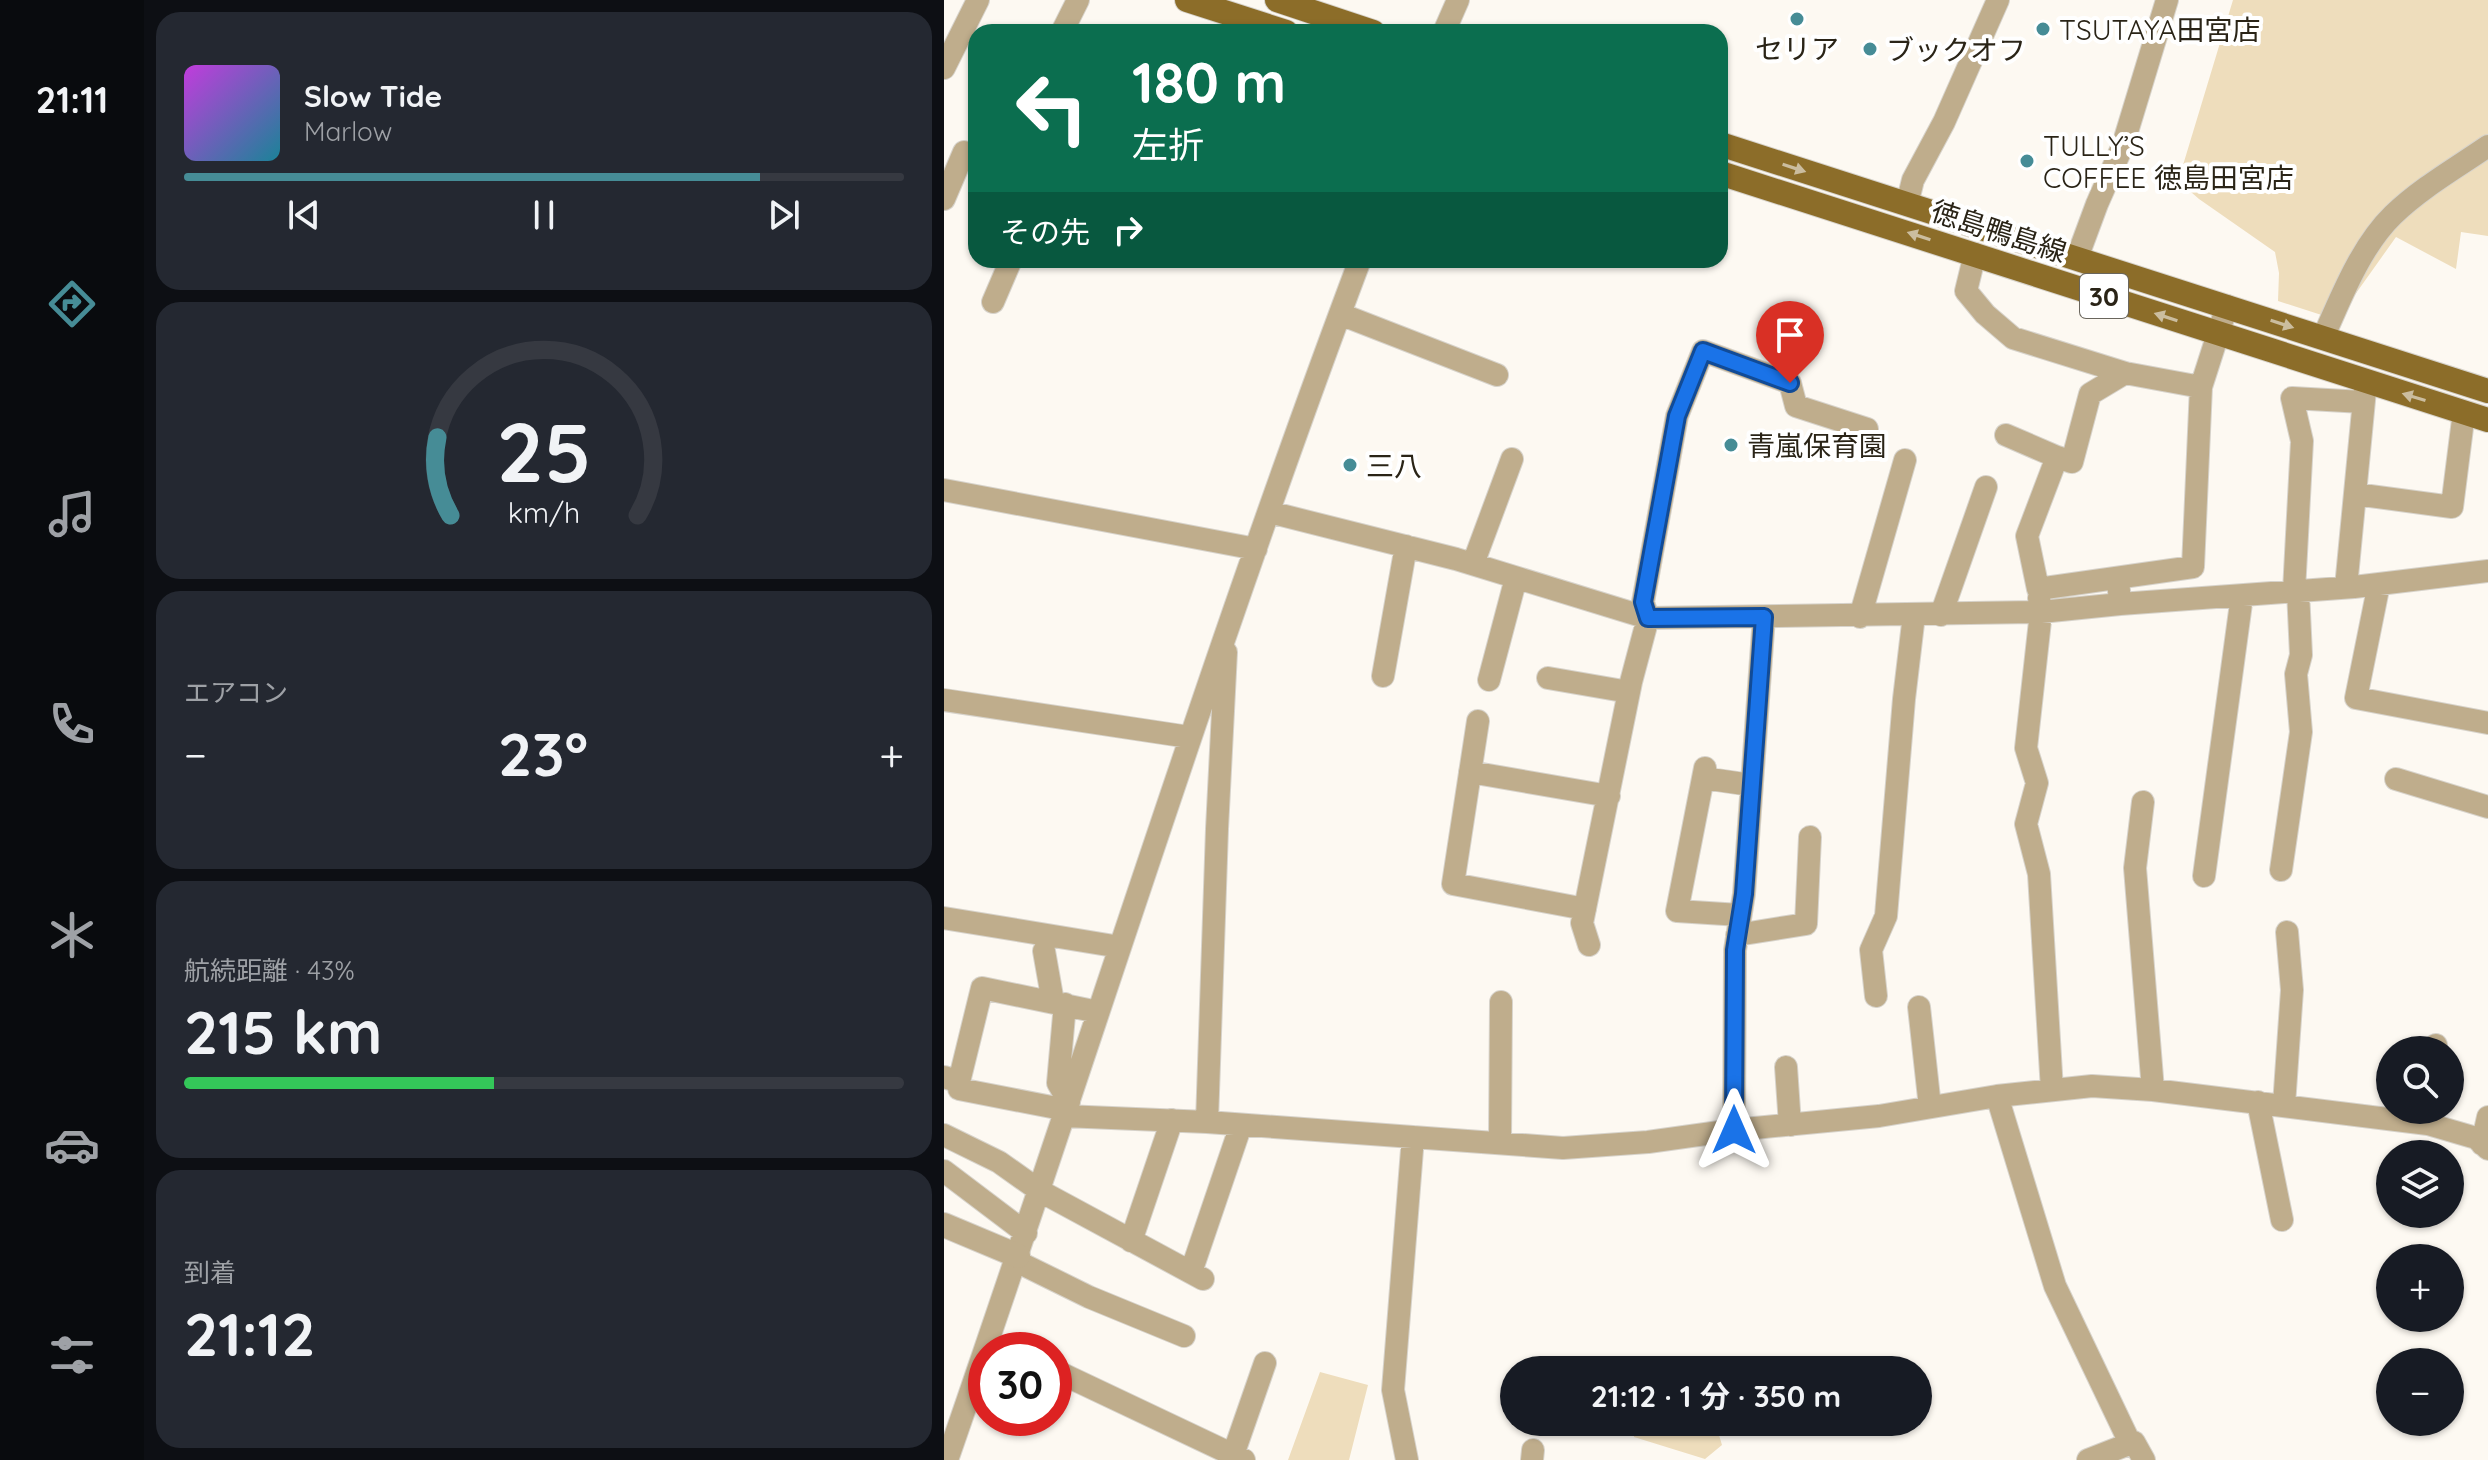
<!DOCTYPE html>
<html lang="ja">
<head>
<meta charset="utf-8">
<style>
  body { margin:0; font-family:Quicksand,"Noto Sans JP",sans-serif; background:#242831; color:#f1f3f6; height:100vh; display:flex; flex-direction:column; font-size:30px; white-space:nowrap }
  * { box-sizing:border-box; margin:0 }
  p { font-size:26px; color:#9ea1a6 }
  .icon { flex:none; width:44px; height:44px; fill:none; stroke:currentColor; stroke-width:2; stroke-linecap:round; stroke-linejoin:round }
  .map { position:relative; flex:1; overflow:hidden }
  .sheet { display:flex; flex-direction:column; gap:12px; padding:12px; background:#0d0f14; width:800px }
  .sheet>* { flex:none }
  .top-card { position:absolute; left:24px; top:24px; width:760px; height:244px; border-radius:24px; box-shadow:0 2px 6px #0004; background:#0b6e4f; color:#fff; overflow:hidden }
  .tools { position:absolute; left:1432px; top:1036px; display:grid; gap:16px }
  .tools a { display:grid; place-items:center; width:88px; height:88px; border-radius:50%; background:#171b24; box-shadow:0 2px 6px #0004; font-size:40px }
  .speed { position:absolute; left:24px; top:1332px; display:flex; gap:16px; font-size:40px; font-weight:700; text-align:center }
  .speed>* { display:grid; place-content:center; width:104px; height:104px; border-radius:50%; background:#171b24; box-shadow:0 2px 6px #0004; line-height:1 }
  .speed .limit { border:12px solid #d22; background:#fff; color:#111 }
  .pin { position:absolute; display:grid; place-items:center; width:68px; height:68px; color:#fff; margin:-82px -34px; border-radius:50% 50% 50% 0; rotate:-45deg; box-shadow:0 0 8px #0007 }
  .pin .icon { rotate:45deg }
  .me { position:absolute; width:88px; margin:-44px; rotate:0deg; stroke-linejoin:round; filter:drop-shadow(0 0 6px #0008) }
  .turn { display:flex; align-items:center; gap:28px; height:168px; padding:0 32px; font-size:36px }
  .turn .icon { width:104px; height:104px; stroke-width:2.5 }
  .turn b { display:block; font-size:56px; line-height:68px }
  .then { display:flex; align-items:center; height:76px; padding:0 32px; background:#0003; gap:16px; font-size:30px }
  .big { font-size:60px; font-weight:700; line-height:1.1 }
  .sheet .widget { flex:1; display:flex; flex-direction:column; justify-content:center; gap:12px; min-width:0; padding:0 28px; border-radius:24px; background:#242831 }
  .sheet .dial { align-items:center; gap:0 }
  .dial svg { height:208px; overflow:visible; fill:none; stroke:#363941; stroke-width:7; stroke-linecap:round; text-anchor:middle }
  .dial text { fill:#f1f3f6; stroke:none }
  .song { display:flex; align-items:center; gap:24px }
  .cover { width:96px; height:96px; border-radius:12px; background:linear-gradient(135deg,hsl(290 70% 55%),hsl(190 70% 35%)) }
  .played { height:8px; border-radius:4px; background:linear-gradient(90deg,#468c96 80%,#363941 80%) }
  .keys { display:flex; justify-content:space-around; direction:ltr }
  .heat { display:flex; justify-content:space-between; align-items:center; font-size:44px; direction:ltr }
  .charge { height:12px; border-radius:6px; background:linear-gradient(90deg,#34c759 43%,#363941 0) }
  .trip { position:absolute; left:556px; top:1356px; width:432px; height:80px; border-radius:40px; background:#171b24; box-shadow:0 2px 6px #0004; font-weight:700; line-height:80px; text-align:center }
  main { display:flex; flex:1; min-height:0 }
  .dock { display:flex; flex-direction:column; width:144px; justify-content:space-around; align-items:center; background:#090b0e; color:#9ea1a6 }
  .dock .icon { width:56px; height:56px }
  .dock .active { color:#468c96 }
  .dock b { font-size:36px; color:#f1f3f6 }
  .map>svg:first-child { display:block }
  .green { fill:#eeddbc }
  .lines { fill:none; stroke-linecap:round; stroke-linejoin:round }
  .minor-casing { stroke:#d7d3cb; stroke-width:24 }
  .tertiary-casing { stroke:#d7d3cb; stroke-width:26 }
  .primary-casing { stroke:#d7d3cb; stroke-width:26 }
  .minor { stroke:#bfad8c; stroke-width:22 }
  .tertiary { stroke:#bfad8c; stroke-width:24 }
  .primary { stroke:#8c6d29; stroke-width:24 }
  .oneway { fill:#cbbd9f }
  .route-casing { stroke:#114b97; stroke-width:20 }
  .route { stroke:#1a73e8; stroke-width:14 }
  .poi-dot { fill:#468c96; stroke:#fff; stroke-width:3 }
  .labels { text-anchor:middle; dominant-baseline:central; stroke-width:8; stroke-linejoin:round; paint-order:stroke }
  .shield { fill:#fff; stroke:#6a665d; stroke-width:2 }
  .shield-label { font-size:26px; font-weight:bold; fill:#2a2417 }
  .poi-label { font-size:28px; fill:#2a2417; stroke:#fff; text-anchor:start }
  .street-label { font-size:28px; fill:#2a2417; stroke:#fff }
</style>
</head>
<body>
<main>
<nav class="dock">
<b>21:11</b>
<svg class="icon active" aria-label="directions" viewBox="0 0 24 24"><path d="M12 3l9 9-9 9-9-9zM9 14v-3h6M13 9l2 2-2 2"/></svg>
<svg class="icon" aria-label="music" viewBox="0 0 24 24"><path d="M9 18V5l10-2v13"/><circle cx="6" cy="18" r="3"/><circle cx="16" cy="16" r="3"/></svg>
<svg class="icon" aria-label="phone" viewBox="0 0 24 24"><path d="M5 4h4l2 5-3 2q2 4 5 5l2-3 5 2v4C11 20 4 13 5 4z"/></svg>
<svg class="icon" aria-label="climate" viewBox="0 0 24 24"><path d="M12 3v18M4 7l16 10M4 17L20 7"/></svg>
<svg class="icon" aria-label="car" viewBox="0 0 24 24"><path d="M5 17H2v-5l4-1 3-4h7l3 4 3 1v5h-3M9 17h6M6 11h13"/><circle cx="7" cy="17" r="2"/><circle cx="17" cy="17" r="2"/></svg>
<svg class="icon" aria-label="filters" viewBox="0 0 24 24"><path d="M4 7h16M4 17h16"/><circle cx="9" cy="7" r="2"/><circle cx="15" cy="17" r="2"/></svg>
</nav>
<section class="sheet">
<div class="widget">
<div class="song"><i class="cover"></i><div><b>Slow Tide</b><p>Marlow</p></div></div>
<div class="played"></div>
<div class="keys"><svg class="icon" aria-label="previous" viewBox="0 0 24 24"><path d="M18 5L8 12l10 7zM5 5v14"/></svg><svg class="icon" aria-label="pause" viewBox="0 0 24 24"><path d="M8 5v14M16 5v14"/></svg><svg class="icon" aria-label="next" viewBox="0 0 24 24"><path d="M6 5l10 7-10 7zM19 5v14"/></svg></div>
</div>
<div class="widget dial"><svg viewBox="0 0 100 80">
<path d="M14 69A42 42 0 1 1 86 69"/>
<path d="M14 69A42 42 0 0 1 9 39" stroke="#468c96"/>
<text x="50" y="56" font-size="32" font-weight="700">25</text>
<text x="50" y="72" font-size="11">km/h</text>
</svg></div>
<div class="widget"><p>エアコン</p>
<div class="heat"><a>−</a><b class="big">23°</b><a>+</a></div>
</div>
<div class="widget"><p>航続距離 · 43%</p><b class="big">215 km</b><div class="charge"></div></div>
<div class="widget"><p>到着</p><b class="big">21:12</b></div>
</section>
<div class="map">
<svg width="1544" height="1460" viewBox="0 0 1544 1460">
  <rect width="100%" height="100%" fill="#fdf9f2"/>
  <!-- green -->
  <path class="green" d="M1289,0H1544V236L1517,232L1512,269L1452,237L1393,320L1334,301L1335,273L1331,252L1255,199L1240,186L1236,175Z
    M376,1372L424,1385L405,1460H344Z
    M689,1422H771L778,1445L761,1459L690,1437Z"/>
  <g class="lines">
    <!-- minor casing -->
    <g class="minor-casing">
      <path id="minor" d="M118,32L134,0
        M500,32L514,0
        M0,68L34,0
        M0,199L20,152L32,157
        M963,204L969,180L1000,122L1054,0
        M1031,254L1022,291L1041,314L1069,338L1181,373L1257,387L1283,306
        M1133,258L1153,204L1179,145L1223,0
        M49,302L67,260
        M396,314L553,375
        M1379,338C1397,297 1417,246 1449,215C1477,188 1512,168 1544,146
        M1181,373L1146,394L1128,462L1113,457L1083,536L1094,589L1249,567L1257,387
        M1062,435L1113,457
        M0,490L312,549
        M1411,494L1508,507L1520,412
        M325,512L512,559L704,618L699,602L733,416L759,351L846,383L852,406L923,429
        M529,564L568,459
        M1435,584L1412,698L1544,723
        M1402,587L1421,390
        M1350,591L1358,441L1348,398L1419,402
        M1095,598L1097,612L1082,748L1093,783L1082,824L1095,874L1108,1090
        M1176,604L1410,587L1544,571
        M997,615L1042,487
        M916,617L961,460
        M439,676L462,546
        M604,678L685,692
        M545,680L572,578
        M0,700L245,737
        M534,721L509,884L641,909
        M761,768L733,911L796,915
        M526,772L665,796
        M759,778L807,785
        M1452,779L1544,807
        M1199,802L1191,868L1209,1090
        M1337,870L1357,732L1352,674L1357,655L1354,591
        M1260,876L1298,596
        M0,918L176,947
        M793,935L862,924L866,837
        M645,945L638,923L687,682L704,618L1097,612L1176,604L1174,578
        M100,951L109,1002
        M932,996L927,950L942,916L960,699L970,615
        M121,1004L114,1083L125,1102
        M975,1007L986,1107
        M1491,1050L1492,1045
        M842,1067L846,1125
        M0,1077L15,1082L38,988L154,1012
        M15,1082V1089L123,1110
        M1053,1096L1111,1286L1186,1443
        M1314,1102L1338,1220
        M1340,1105L1348,990L1343,932
        M120,1116L263,1122L619,1148L704,1142L790,1130L935,1116L1053,1096L1148,1086L1209,1090L1484,1124L1532,1138L1544,1149
        M263,1122L273,829L282,652
        M790,1130L791,950L800,894L820,617
        M0,1135L55,1162L96,1191L259,1279
        M556,1143L557,1002
        M1538,1144L1544,1117
        M0,1171L82,1233
        M187,1241L228,1120
        M72,1261L145,1297L240,1336
        M247,1272L297,1125
        M110,1370L300,1460
        M289,1455L321,1363
        M3,1460C142,1060 267,656 416,260
        M463,1460L449,1390L469,1137
        M588,1460L589,1450
        M1144,1460L1190,1442L1200,1460"/>
    </g>
    <!-- tertiary casing -->
    <g class="tertiary-casing">
      <path id="tertiary" d="M0,1225L74,1256"/>
    </g>
    <!-- primary casing -->
    <g class="primary-casing">
      <path id="primary" d="M243,0L342,32
        M333,0L429,32
        M776,144L1544,391
        M776,173L1544,420"/>
    </g>
    <!-- minor -->
    <use href="#minor" class="minor"/>
    <!-- tertiary -->
    <use href="#tertiary" class="tertiary"/>
    <!-- primary -->
    <use href="#primary" class="primary"/>
  </g>
  <!-- one-way arrows -->
  <defs><path id="oneway-solid" d="M-6-.8H1V-3.2L6.5 0L1 3.2V.8H-6Z" transform="scale(2)"/></defs>
  <g class="oneway">
    <use href="#oneway-solid" transform="translate(850 168) rotate(18)"/>
    <use href="#oneway-solid" transform="translate(975 236) rotate(-162)"/>
    <use href="#oneway-solid" transform="translate(1222 317) rotate(-162)"/>
    <use href="#oneway-solid" transform="translate(1338 324) rotate(18)"/>
    <use href="#oneway-solid" transform="translate(1470 397) rotate(-163)"/>
  </g>
  <g class="lines">
    <!-- route casing -->
    <g class="route-casing">
      <path id="route" d="M790,1130L791,950L800,894L820,617L704,618L699,602L733,416L759,351L846,383"/>
    </g>
    <!-- route -->
    <use href="#route" class="route"/>
  </g>
  <!-- markers -->
  <g class="poi-dot">
    <circle cx="853" cy="19" r="8"/>
    <circle cx="1099" cy="29" r="8"/>
    <circle cx="926" cy="49" r="8"/>
    <circle cx="1083" cy="161" r="8"/>
    <circle cx="787" cy="445" r="8"/>
    <circle cx="406" cy="465" r="8"/>
  </g>
  <g class="labels">
    <!-- shield labels -->
    <rect class="shield" x="1136" y="274" width="48" height="44" rx="6"/>
    <g class="shield-label">
      <text x="1160" y="296">30</text>
    </g>
    <!-- poi labels -->
    <g class="poi-label">
      <text x="1115" y="29">TSUTAYA田宮店</text>
      <text x="853" y="48" text-anchor="middle">セリア</text>
      <text x="942" y="49">ブックオフ</text>
      <text x="1099" y="145">TULLY’S<tspan x="1099" dy="32">COFFEE 徳島田宮店</tspan></text>
      <text x="803" y="445">青嵐保育園</text>
      <text x="422" y="465">三八</text>
    </g>
    <!-- street labels -->
    <g class="street-label">
      <text transform="translate(1055 231) rotate(18)">徳島鴨島線</text>
    </g>
  </g>
</svg>
<div class="tools">
<a><svg class="icon" aria-label="search" viewBox="0 0 24 24"><circle cx="10" cy="10" r="6"/><path d="M15 15l6 6"/></svg></a>
<a><svg class="icon" aria-label="layers" viewBox="0 0 24 24"><path d="M12 4l9 5-9 5-9-5zM3 14l9 5 9-5"/></svg></a>
<a>+</a>
<a>−</a>
</div>
<div class="speed"><div class="limit">30</div></div>
<div class="pin" style="left:846px;top:383px;background:#d93025"><svg class="icon" aria-label="arrive" viewBox="0 0 24 24"><path d="M6 21V4h12l-3 4 3 4H6"/></svg></div>
<svg class="me" style="left:790px;top:1130px" viewBox="-20 -20 40 40"><path d="M0-17L14 15 0 8-14 15z" fill="#1a73e8" stroke="#fff" stroke-width="4"/></svg>
<div class="trip">21:12 · 1 分 · 350 m</div>
<div class="top-card">
<div class="turn"><svg class="icon" aria-label="left" viewBox="0 0 24 24"><path d="M17 20v-9H6M10 6l-5 5 5 5"/></svg><div><b>180 m</b>左折</div></div>
<div class="then">その先<svg class="icon" aria-label="right" viewBox="0 0 24 24"><path d="M7 20v-9h11M14 6l5 5-5 5"/></svg></div>
</div>
</div>
</main>
</body>
</html>
